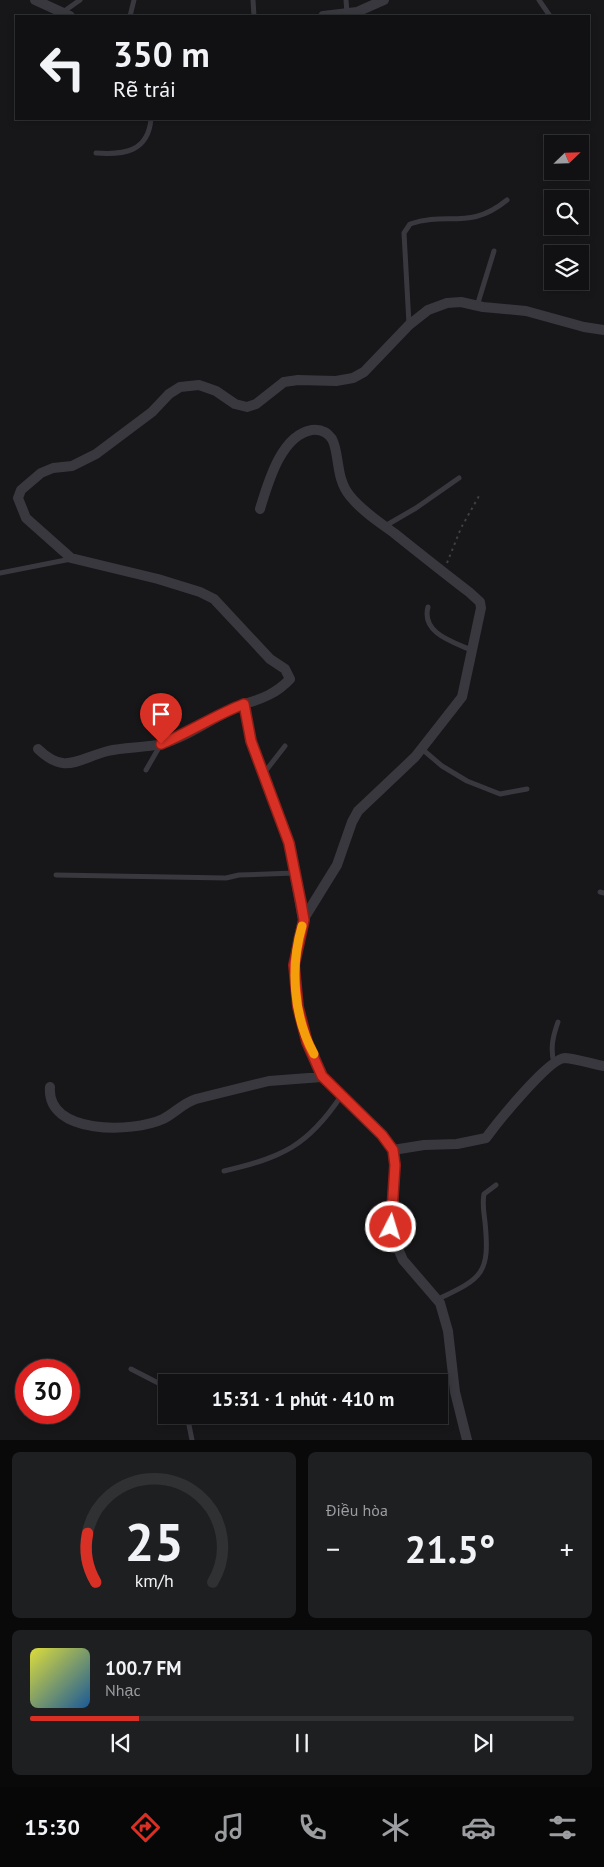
<!DOCTYPE html>
<html lang="vi">
<head>
<meta charset="utf-8">
<style>
  body { margin:0; font-family:"PT Sans",sans-serif; background:#1e1f21; color:#f1f3f6; height:100vh; display:flex; flex-direction:column; font-size:19px; white-space:nowrap }
  * { box-sizing:border-box; margin:0 }
  p { font-size:16px; color:#9c9da0 }
  .icon { flex:none; width:28px; height:28px; fill:none; stroke:currentColor; stroke-width:2; stroke-linecap:round; stroke-linejoin:round }
  .map { position:relative; height:1440px; overflow:hidden }
  .sheet { display:flex; flex-direction:column; gap:12px; padding:12px; background:#09090a; flex:1 }
  .sheet>* { flex:none }
  .guide { position:absolute; left:15px; top:15px; width:575px; height:105px; border-radius:0px; box-shadow:0 2px 8px #0003,0 0 0 1px #303133; background:#111113; color:#f1f3f6; overflow:hidden }
  .needle { width:32px; rotate:67deg }
  .tools { position:absolute; left:544px; top:135px; display:grid; gap:10px }
  .tools a { display:grid; place-items:center; width:45px; height:45px; border-radius:0px; background:#111113; box-shadow:0 2px 8px #0003,0 0 0 1px #303133; font-size:25px }
  .speed { position:absolute; left:15px; top:1359px; display:flex; gap:10px; font-size:25px; font-weight:700; text-align:center }
  .speed>* { display:grid; place-content:center; width:65px; height:65px; border-radius:50%; background:#111113; box-shadow:0 2px 8px #0003,0 0 0 1px #303133; line-height:1 }
  .speed .limit { border:8px solid #d22; background:#fff; color:#111 }
  .pin { position:absolute; display:grid; place-items:center; width:42px; height:42px; color:#fff; margin:-51px -21px; border-radius:50% 50% 50% 0; rotate:-45deg; box-shadow:0 0 5px #0007 }
  .pin .icon { rotate:45deg }
  .me { position:absolute; width:55px; margin:-28px; rotate:5deg; stroke-linejoin:round; filter:drop-shadow(0 0 4px #0008) }
  .turn { display:flex; align-items:center; gap:18px; height:105px; padding:0 15px; font-size:22px }
  .turn .icon { width:65px; height:65px; stroke-width:2.5 }
  .turn b { display:block; font-size:35px; line-height:42px }
  .big { font-size:38px; font-weight:800; line-height:1.1 }
  .sheet .tile { flex:1; display:flex; flex-direction:column; justify-content:center; gap:8px; min-width:0; padding:0 18px; border-radius:8px; background:#1e1f21 }
  .sheet .dial { align-items:center; gap:0 }
  .dial svg { height:130px; overflow:visible; fill:none; stroke:#303133; stroke-width:7; stroke-linecap:round; text-anchor:middle }
  .dial text { fill:#f1f3f6; stroke:none }
  .song { display:flex; align-items:center; gap:15px }
  .cover { width:60px; height:60px; border-radius:8px; background:linear-gradient(135deg,hsl(60 70% 55%),hsl(210 70% 35%)) }
  .played { height:5px; border-radius:2px; background:linear-gradient(90deg,#d93025 20%,#303133 20%) }
  .keys { display:flex; justify-content:space-around; direction:ltr }
  .heat { display:flex; justify-content:space-between; align-items:center; font-size:28px; direction:ltr }
  .sheet .tiles { flex:1; display:grid; gap:12px; grid-template-columns:1fr 1fr }
  .tile:last-child { grid-column:span 2 }
  .trip { position:absolute; left:158px; top:1374px; width:290px; height:50px; border-radius:0px; background:#111113; box-shadow:0 2px 8px #0003,0 0 0 1px #303133; font-weight:800; line-height:50px; text-align:center }
  .dock { display:flex; height:80px; justify-content:space-around; align-items:center; background:#070708; color:#9c9da0 }
  .dock .icon { width:35px; height:35px }
  .dock .selected { color:#d93025 }
  .dock b { font-size:22px; color:#f1f3f6 }
  .map>svg:first-child { display:block }
  .lines { fill:none; stroke-linecap:round; stroke-linejoin:round }
  .path { stroke:#3e3f45; stroke-width:2; stroke-dasharray:2.5 4; stroke-linecap:butt }
  .service { stroke:#38383e; stroke-width:5 }
  .minor { stroke:#38383e; stroke-width:10 }
  .route-casing { stroke:#8d1f18; stroke-width:12 }
  .route { stroke:#d93025; stroke-width:9 }
  .slow { stroke:#f59e0b; stroke-width:9 }
</style>
</head>
<body>
<div class="map">
<svg width="604" height="1440" viewBox="0 0 604 1440">
  <rect width="100%" height="100%" fill="#171719"/>
  <g class="lines">
    <!-- path -->
    <path class="path" d="M447,563L461,528L479,496"/>
    <!-- service -->
    <path class="service" d="M253,0L254,16
      M346,0L347,13
      M539,0L550,16
      M63,12L80,0
      M130,16L134,0
      M96,153C124,155 148,152 151,119
      M477,306L494,251
      M409,324L404,233L410,224C448,211 469,231 507,200
      M385,526L416,508L459,478
      M0,573L71,559
      M428,607C421,633 453,642 471,650
      M422,749L442,766L467,781L500,794L527,789
      M146,770L161,744
      M264,773L285,746
      M56,875L226,878L239,875L294,873
      M600,892L604,893
      M554,1063C550,1048 553,1036 558,1022
      M224,1171C281,1158 308,1146 341,1096
      M438,1299C483,1278 490,1273 485,1222C484,1213 482,1204 484,1194L496,1185
      M131,1369L166,1387
      M187,1415L192,1440"/>
    <!-- minor -->
    <path class="minor" d="M35,0L70,16
      M323,16L357,12L384,0
      M260,509C268,483 281,435 312,430C320,429 327,432 332,439C340,454 335,478 350,496C362,511 379,522 394,533C419,553 444,573 469,592L480,602L481,608L462,697L415,757L358,811L352,822L337,865L303,920L298,940L294,965L298,1007L307,1042L322,1077L382,1135L393,1150L424,1145L457,1144L486,1138C497,1123 549,1058 565,1058C578,1059 592,1064 604,1066
      M38,749C65,775 77,759 108,751C125,747 144,748 161,744C191,736 215,715 244,704
      M303,920L289,843L251,741L244,704C262,699 277,693 290,679L285,669L270,659L214,599L200,592L158,579L71,558L26,518L18,498L21,490L41,473L53,468L72,466L96,454L152,412L169,394L180,387L199,385L216,391L235,404L247,407L256,404L284,382L298,380L336,381L353,378L364,372L409,325L428,310L447,303L461,302L483,307L526,311L584,327L604,330
      M50,1087C46,1135 133,1133 163,1119C175,1113 183,1103 196,1099L269,1081L322,1077
      M393,1150L395,1165L392,1235L403,1260L440,1303L448,1331L455,1392L467,1440"/>
  </g>
  <g class="lines">
    <!-- route casing -->
    <g class="route-casing">
      <path id="route" d="M161,744C190,732 215,715 244,704L251,741L289,843L301,903L304,920L294,965L298,1007L307,1042L322,1076L382,1135L393,1150L395,1165L391,1227"/>
    </g>
    <!-- route -->
    <use href="#route" class="route"/>
    <!-- slow -->
    <path class="slow" d="M302,926C290,967 293,1016 314,1054"/>
  </g>
</svg>
<div class="tools">
<a><svg class="needle" viewBox="-14 -14 28 28"><path d="M0-13l5 13h-10z" fill="#e53935"/><path d="M0 13l5-13h-10z" fill="#9c9da0"/></svg></a>
<a><svg class="icon" aria-label="search" viewBox="0 0 24 24"><circle cx="10" cy="10" r="6"/><path d="M15 15l6 6"/></svg></a>
<a><svg class="icon" aria-label="layers" viewBox="0 0 24 24"><path d="M12 4l9 5-9 5-9-5zM3 14l9 5 9-5"/></svg></a>
</div>
<div class="speed"><div class="limit">30</div></div>
<div class="pin" style="left:161px;top:744px;background:#d93025"><svg class="icon" aria-label="arrive" viewBox="0 0 24 24"><path d="M6 21V4h12l-3 4 3 4H6"/></svg></div>
<svg class="me" style="left:391px;top:1227px" viewBox="-20 -20 40 40"><circle r="17" fill="#d93025" stroke="#fff" stroke-width="3"/><path d="M0-11L8 9 0 5-8 9z" fill="#fff"/></svg>
<div class="trip">15:31 · 1 phút · 410 m</div>
<div class="guide">
<div class="turn"><svg class="icon" aria-label="left" viewBox="0 0 24 24"><path d="M17 20v-9H6M10 6l-5 5 5 5"/></svg><div><b>350 m</b>Rẽ trái</div></div>
</div>
</div>
<section class="sheet">
<div class="tiles">
<div class="tile dial"><svg viewBox="0 0 100 80">
<path d="M14 69A42 42 0 1 1 86 69"/>
<path d="M14 69A42 42 0 0 1 9 39" stroke="#d93025"/>
<text x="50" y="56" font-size="32" font-weight="700">25</text>
<text x="50" y="72" font-size="11">km/h</text>
</svg></div>
<div class="tile"><p>Điều hòa</p>
<div class="heat"><a>−</a><b class="big">21.5°</b><a>+</a></div>
</div>
<div class="tile">
<div class="song"><i class="cover"></i><div><b>100.7 FM</b><p>Nhạc</p></div></div>
<div class="played"></div>
<div class="keys"><svg class="icon" aria-label="previous" viewBox="0 0 24 24"><path d="M18 5L8 12l10 7zM5 5v14"/></svg><svg class="icon" aria-label="pause" viewBox="0 0 24 24"><path d="M8 5v14M16 5v14"/></svg><svg class="icon" aria-label="next" viewBox="0 0 24 24"><path d="M6 5l10 7-10 7zM19 5v14"/></svg></div>
</div>
</div>
</section>
<nav class="dock">
<b>15:30</b>
<svg class="icon selected" aria-label="directions" viewBox="0 0 24 24"><path d="M12 3l9 9-9 9-9-9zM9 14v-3h6M13 9l2 2-2 2"/></svg>
<svg class="icon" aria-label="music" viewBox="0 0 24 24"><path d="M9 18V5l10-2v13"/><circle cx="6" cy="18" r="3"/><circle cx="16" cy="16" r="3"/></svg>
<svg class="icon" aria-label="phone" viewBox="0 0 24 24"><path d="M5 4h4l2 5-3 2q2 4 5 5l2-3 5 2v4C11 20 4 13 5 4z"/></svg>
<svg class="icon" aria-label="climate" viewBox="0 0 24 24"><path d="M12 3v18M4 7l16 10M4 17L20 7"/></svg>
<svg class="icon" aria-label="car" viewBox="0 0 24 24"><path d="M5 17H2v-5l4-1 3-4h7l3 4 3 1v5h-3M9 17h6M6 11h13"/><circle cx="7" cy="17" r="2"/><circle cx="17" cy="17" r="2"/></svg>
<svg class="icon" aria-label="filters" viewBox="0 0 24 24"><path d="M4 7h16M4 17h16"/><circle cx="9" cy="7" r="2"/><circle cx="15" cy="17" r="2"/></svg>
</nav>
</body>
</html>
